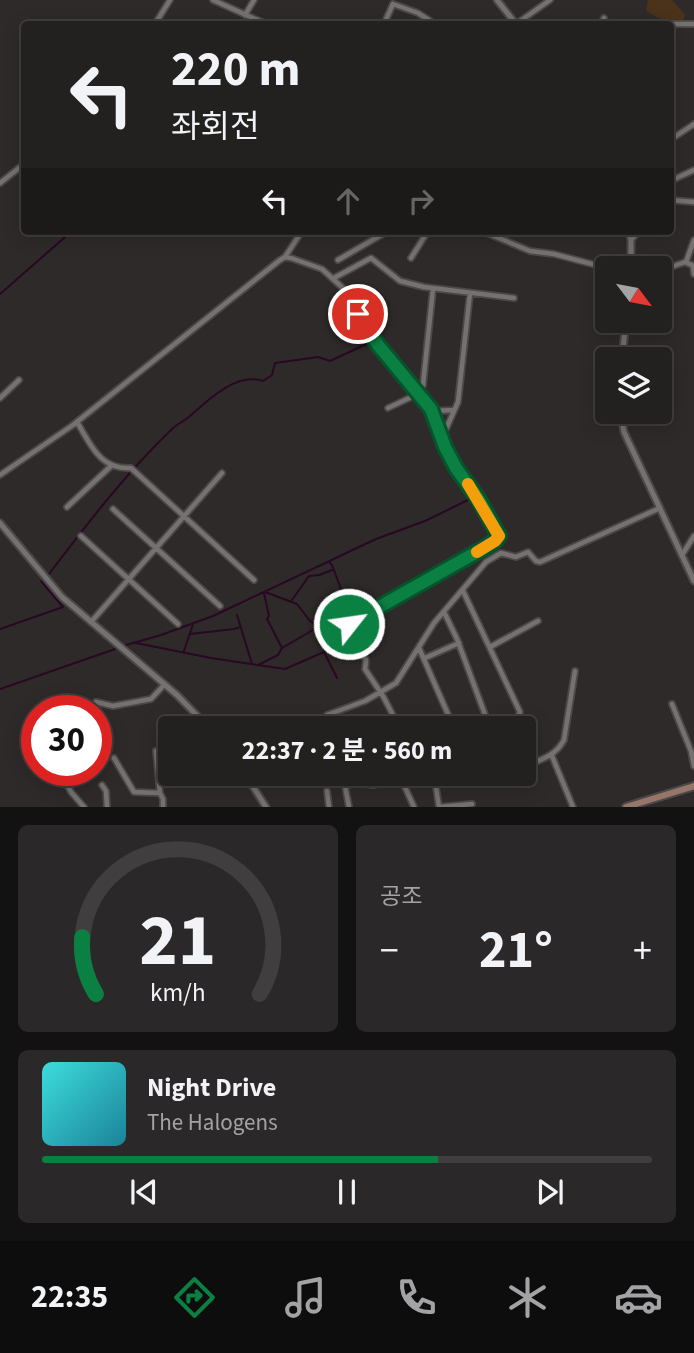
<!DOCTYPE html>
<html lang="ko">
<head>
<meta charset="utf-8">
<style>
  body { margin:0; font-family:"Source Sans 3","Noto Sans KR",sans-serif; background:#2b2829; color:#f1f3f6; height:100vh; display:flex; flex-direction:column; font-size:26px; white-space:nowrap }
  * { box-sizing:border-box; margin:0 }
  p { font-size:23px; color:#a3a3a5 }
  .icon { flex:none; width:38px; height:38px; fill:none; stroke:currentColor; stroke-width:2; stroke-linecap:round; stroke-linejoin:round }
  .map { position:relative; height:807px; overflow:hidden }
  .side { display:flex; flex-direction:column; gap:18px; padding:18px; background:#131212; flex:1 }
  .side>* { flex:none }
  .banner { position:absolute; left:21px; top:21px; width:653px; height:214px; border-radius:7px; box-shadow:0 4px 18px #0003,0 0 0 2px #403e3e; background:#232020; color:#f1f3f6; overflow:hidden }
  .needle { width:46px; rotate:122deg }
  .tools { position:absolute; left:595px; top:256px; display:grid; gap:14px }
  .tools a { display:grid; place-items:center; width:77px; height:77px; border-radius:7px; background:#232020; box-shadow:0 4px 18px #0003,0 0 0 2px #403e3e; font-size:35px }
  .speed { position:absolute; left:21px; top:695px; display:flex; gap:14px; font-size:35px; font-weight:700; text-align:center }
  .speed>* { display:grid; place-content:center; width:91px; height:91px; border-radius:50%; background:#232020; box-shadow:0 4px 18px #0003,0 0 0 2px #403e3e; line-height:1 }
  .speed .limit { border:10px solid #d22; background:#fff; color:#111 }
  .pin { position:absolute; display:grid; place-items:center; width:60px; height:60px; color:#fff; margin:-30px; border:4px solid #fff; border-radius:50%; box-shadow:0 2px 7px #0007 }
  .me { position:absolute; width:77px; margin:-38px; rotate:60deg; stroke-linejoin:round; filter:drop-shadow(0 0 5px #0008) }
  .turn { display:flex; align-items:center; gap:24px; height:147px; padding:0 35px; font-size:32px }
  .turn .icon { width:91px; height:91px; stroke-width:2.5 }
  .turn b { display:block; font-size:49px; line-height:60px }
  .lanes { display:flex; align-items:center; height:66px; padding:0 35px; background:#0003; justify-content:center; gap:35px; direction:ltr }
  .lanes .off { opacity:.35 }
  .big { font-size:52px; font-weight:700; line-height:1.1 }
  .side .tile { flex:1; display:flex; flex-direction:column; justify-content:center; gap:10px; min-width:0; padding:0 24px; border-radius:10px; background:#2b2829 }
  .side .dial { align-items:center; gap:0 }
  .dial svg { height:182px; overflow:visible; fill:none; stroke:#403e3e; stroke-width:7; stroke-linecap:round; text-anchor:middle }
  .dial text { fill:#f1f3f6; stroke:none }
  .song { display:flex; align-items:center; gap:21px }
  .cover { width:84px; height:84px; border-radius:10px; background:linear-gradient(135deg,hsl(180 70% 55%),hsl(190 70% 35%)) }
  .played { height:7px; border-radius:4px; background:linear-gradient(90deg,#0b8043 65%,#403e3e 65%) }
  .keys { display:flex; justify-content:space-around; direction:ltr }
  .heat { display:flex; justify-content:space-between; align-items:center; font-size:38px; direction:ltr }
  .side .tiles { flex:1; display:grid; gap:18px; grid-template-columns:1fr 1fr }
  .tile:last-child { grid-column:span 2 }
  .trip { position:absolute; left:158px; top:716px; width:378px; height:70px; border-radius:7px; background:#232020; box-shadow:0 4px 18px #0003,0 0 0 2px #403e3e; font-weight:700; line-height:70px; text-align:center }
  .tab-bar { display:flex; height:112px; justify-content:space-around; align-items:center; background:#0e0d0d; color:#a3a3a5 }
  .tab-bar .icon { width:49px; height:49px }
  .tab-bar .current { color:#0b8043 }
  .tab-bar b { font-size:32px; color:#f1f3f6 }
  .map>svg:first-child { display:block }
  .green { fill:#4a321b }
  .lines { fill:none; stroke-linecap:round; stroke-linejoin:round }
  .stream { stroke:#280822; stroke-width:2 }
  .minor-casing { stroke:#4c4848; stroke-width:8 }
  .tertiary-casing { stroke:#4c4848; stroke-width:9 }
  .secondary-casing { stroke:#4c4848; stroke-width:10 }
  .minor { stroke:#767171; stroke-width:4.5 }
  .tertiary { stroke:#767171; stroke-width:5 }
  .secondary { stroke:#977569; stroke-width:6 }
  .route-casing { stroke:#07532c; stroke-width:18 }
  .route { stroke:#0b8043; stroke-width:12 }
  .slow { stroke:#f59e0b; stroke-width:12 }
</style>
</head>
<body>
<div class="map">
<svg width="694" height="807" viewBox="0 0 694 807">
  <rect width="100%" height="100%" fill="#2f2a2a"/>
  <!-- green -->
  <path class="green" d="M648,0H672L685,15L683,21C672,24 654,18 646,10Z"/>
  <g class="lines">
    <!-- stream -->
    <path class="stream" d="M0,294L72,231
      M49,574C87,524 126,473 172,429C177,424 183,422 189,417C208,400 236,372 263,381L272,375L275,363L318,357L330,361L373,341
      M265,592L297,604L310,621L317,625
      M264,593L269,616L267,619L282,648
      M292,600L309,576L319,575L332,570
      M237,615L252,664
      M0,629L63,607L41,581
      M190,634L234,629L240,627
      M136,643L211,658L285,669L324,652L348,637
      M123,646L161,635L213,616L376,539L425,521L474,497
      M184,651L193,624
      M324,652L337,678
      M258,665L278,655L282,648L313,630L334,611L333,601L341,589L332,565L329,562
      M0,689L118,648"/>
    <!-- minor casing -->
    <g class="minor-casing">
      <path id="minor" d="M213,0L266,24
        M245,15L254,0
        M155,24L170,0
        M384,24L393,4L418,13L435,24
        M506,24L514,22
        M516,24L550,0
        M601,24L604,18
        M641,24H694
        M670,140L694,124
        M670,181L694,170
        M0,183L24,164
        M670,200L694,202
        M482,231L530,251L554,254L607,268
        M631,240L639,231
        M285,257L302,231
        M411,258L428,231
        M338,260L388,231
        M686,262L694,240
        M693,266L694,274
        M660,271L685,262L694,266
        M334,278L371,258L400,281L424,287L514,298
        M0,398L19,380
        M388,408L420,393L423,385L433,289
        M432,411L454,410
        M77,422C91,445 100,470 131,468L254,580
        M442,438L458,402L470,293
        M0,475L73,425L280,260L285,257L291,258L322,269L344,289L378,345L431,409L445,447L456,468L479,501L499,536L495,541L349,624L348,627L366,660L365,669L383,696L396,721V728
        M67,507L110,467
        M113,509L220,606
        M81,536L178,624
        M682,555L694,536
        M463,591L520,712L513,728
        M444,612L457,639L490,728
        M91,622L222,473
        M490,647L538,621
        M419,648L454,728
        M425,658L459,643
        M96,702L113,706L151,699L164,685
        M672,704L691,751L694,766
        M324,728L327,715L365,701L396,683L434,623L486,562L501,553L516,557L528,552L536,561L540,562L660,508
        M156,751L160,793
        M552,756L573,807
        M114,758L134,792L160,793L163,799V807
        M523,763L528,765C543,759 556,755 564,740L575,671
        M59,770L71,792L84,807
        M399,774L414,807
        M434,774L439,807
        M160,778L220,776L234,774
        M102,785L106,791L107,807
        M327,791L329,807
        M349,807L345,786L356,783L374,785L401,777
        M440,807L472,804"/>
    </g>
    <!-- tertiary casing -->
    <g class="tertiary-casing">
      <path id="tertiary" d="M497,0L516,24
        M629,231L631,240V268
        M622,359L626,320
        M620,411L624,432L694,581
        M0,523L62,597L177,695L209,728
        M245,774L266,807"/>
    </g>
    <!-- secondary casing -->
    <g class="secondary-casing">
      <path id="secondary" d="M626,807L694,786"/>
    </g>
    <!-- minor -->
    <use href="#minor" class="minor"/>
    <!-- tertiary -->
    <use href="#tertiary" class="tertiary"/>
    <!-- secondary -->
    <use href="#secondary" class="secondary"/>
  </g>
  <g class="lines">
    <!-- route casing -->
    <g class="route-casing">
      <path id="route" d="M349,624L484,548L495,541L499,536L479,500L456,468L445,447L431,409L378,345L358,314"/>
    </g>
    <!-- route -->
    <use href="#route" class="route"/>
    <!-- slow -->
    <path class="slow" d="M468,484L499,536L495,541L477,552"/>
  </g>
</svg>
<div class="tools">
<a><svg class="needle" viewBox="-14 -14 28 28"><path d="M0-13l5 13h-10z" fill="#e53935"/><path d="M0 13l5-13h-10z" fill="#a3a3a5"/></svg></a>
<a><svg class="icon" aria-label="layers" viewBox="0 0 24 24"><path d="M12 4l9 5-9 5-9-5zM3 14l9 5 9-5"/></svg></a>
</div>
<div class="speed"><div class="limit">30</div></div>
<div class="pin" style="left:358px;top:314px;background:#d93025"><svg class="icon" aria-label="arrive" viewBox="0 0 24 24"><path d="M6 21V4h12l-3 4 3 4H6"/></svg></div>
<svg class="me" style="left:349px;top:624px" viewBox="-20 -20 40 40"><circle r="17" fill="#0b8043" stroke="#fff" stroke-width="3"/><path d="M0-11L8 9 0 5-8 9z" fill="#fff"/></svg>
<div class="trip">22:37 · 2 분 · 560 m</div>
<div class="banner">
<div class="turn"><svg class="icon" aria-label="left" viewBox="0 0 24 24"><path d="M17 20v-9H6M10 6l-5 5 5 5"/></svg><div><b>220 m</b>좌회전</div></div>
<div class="lanes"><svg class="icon" aria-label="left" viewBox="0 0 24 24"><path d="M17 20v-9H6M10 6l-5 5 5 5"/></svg><svg class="icon off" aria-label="ahead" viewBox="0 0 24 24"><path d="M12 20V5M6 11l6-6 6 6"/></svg><svg class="icon off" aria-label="right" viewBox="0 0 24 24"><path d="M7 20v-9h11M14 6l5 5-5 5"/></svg></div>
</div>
</div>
<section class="side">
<div class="tiles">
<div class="tile dial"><svg viewBox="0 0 100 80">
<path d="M14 69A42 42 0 1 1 86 69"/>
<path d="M14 69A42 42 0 0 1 8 44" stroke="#0b8043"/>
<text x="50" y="56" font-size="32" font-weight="700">21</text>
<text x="50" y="72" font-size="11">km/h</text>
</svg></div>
<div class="tile"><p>공조</p>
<div class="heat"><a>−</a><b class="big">21°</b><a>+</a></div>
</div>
<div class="tile">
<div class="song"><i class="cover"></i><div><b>Night Drive</b><p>The Halogens</p></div></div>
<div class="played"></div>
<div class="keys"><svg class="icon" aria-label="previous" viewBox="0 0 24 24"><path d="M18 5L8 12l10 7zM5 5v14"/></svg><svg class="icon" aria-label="pause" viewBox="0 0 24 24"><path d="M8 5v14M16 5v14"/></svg><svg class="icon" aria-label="next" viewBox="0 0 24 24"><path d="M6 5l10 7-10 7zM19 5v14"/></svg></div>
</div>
</div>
</section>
<nav class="tab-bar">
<b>22:35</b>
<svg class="icon current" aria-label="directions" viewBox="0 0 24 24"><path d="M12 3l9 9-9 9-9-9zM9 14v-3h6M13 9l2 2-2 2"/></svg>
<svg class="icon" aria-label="music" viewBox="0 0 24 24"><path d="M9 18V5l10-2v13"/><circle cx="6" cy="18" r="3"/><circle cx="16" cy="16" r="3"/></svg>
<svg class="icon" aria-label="phone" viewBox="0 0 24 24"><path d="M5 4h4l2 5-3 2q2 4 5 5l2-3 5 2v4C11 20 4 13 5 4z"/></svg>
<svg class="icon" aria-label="climate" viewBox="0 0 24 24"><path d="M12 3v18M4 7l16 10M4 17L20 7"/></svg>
<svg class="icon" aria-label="car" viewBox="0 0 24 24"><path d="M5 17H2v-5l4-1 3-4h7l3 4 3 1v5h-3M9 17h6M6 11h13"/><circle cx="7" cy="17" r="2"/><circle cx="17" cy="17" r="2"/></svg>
</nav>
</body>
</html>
